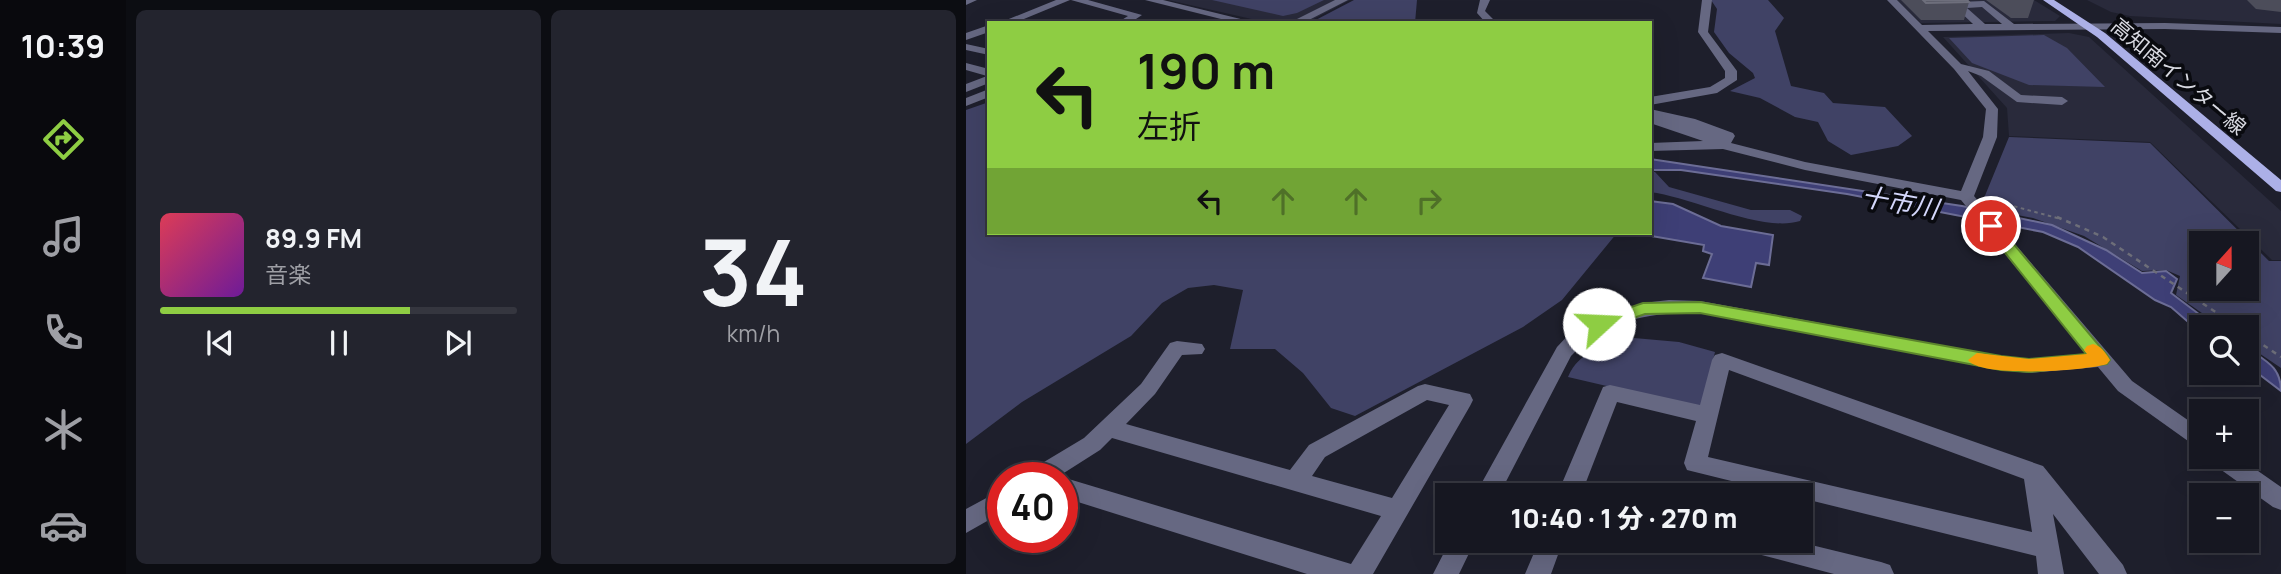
<!DOCTYPE html>
<html lang="ja">
<head>
<meta charset="utf-8">
<style>
  body { margin:0; font-family:Manrope,"Noto Sans JP",sans-serif; background:#23242e; color:#f1f3f6; height:100vh; display:flex; flex-direction:column; font-size:26px; white-space:nowrap }
  * { box-sizing:border-box; margin:0 }
  p { font-size:23px; color:#9e9fa5 }
  .icon { flex:none; width:38px; height:38px; fill:none; stroke:currentColor; stroke-width:2; stroke-linecap:round; stroke-linejoin:round }
  .map { position:relative; flex:1; overflow:hidden }
  .drawer { display:flex; flex-direction:column; gap:10px; padding:10px; background:#0c0d12; width:840px }
  .drawer>* { flex:none }
  .guide { position:absolute; left:21px; top:21px; width:665px; height:214px; border-radius:0px; box-shadow:0 7px 28px #0002,0 0 0 2px #35363f; background:#8ecd43; color:#111; overflow:hidden }
  .needle { width:46px; rotate:21deg }
  .controls { position:absolute; left:1223px; top:231px; display:grid; gap:14px }
  .controls a { display:grid; place-items:center; width:70px; height:70px; border-radius:0px; background:#161721; box-shadow:0 7px 28px #0002,0 0 0 2px #35363f; font-size:35px }
  .speed { position:absolute; left:21px; top:462px; display:flex; gap:14px; font-size:35px; font-weight:700; text-align:center }
  .speed>* { display:grid; place-content:center; width:91px; height:91px; border-radius:50%; background:#161721; box-shadow:0 7px 28px #0002,0 0 0 2px #35363f; line-height:1 }
  .speed .limit { border:10px solid #d22; background:#fff; color:#111 }
  .pin { position:absolute; display:grid; place-items:center; width:60px; height:60px; color:#fff; margin:-30px; border:4px solid #fff; border-radius:50%; box-shadow:0 2px 7px #0007 }
  .me { position:absolute; width:77px; margin:-38px; rotate:70deg; stroke-linejoin:round; filter:drop-shadow(0 0 5px #0008) }
  .turn { display:flex; align-items:center; gap:24px; height:147px; padding:0 35px; font-size:32px }
  .turn .icon { width:91px; height:91px; stroke-width:2.5 }
  .turn b { display:block; font-size:49px; line-height:60px }
  .lanes { display:flex; align-items:center; height:66px; padding:0 35px; background:#0003; justify-content:center; gap:35px; direction:ltr }
  .lanes .off { opacity:.35 }
  .drawer .widget { flex:1; display:flex; flex-direction:column; justify-content:center; gap:10px; min-width:0; padding:0 24px; border-radius:10px; background:#23242e }
  .drawer .dial { align-items:center; gap:0 }
  .dial b { font-size:91px; line-height:1 }
  .song { display:flex; align-items:center; gap:21px }
  .cover { width:84px; height:84px; border-radius:10px; background:linear-gradient(135deg,hsl(350 70% 55%),hsl(280 70% 35%)) }
  .played { height:7px; border-radius:4px; background:linear-gradient(90deg,#8ecd43 70%,#35363f 70%) }
  .keys { display:flex; justify-content:space-around; direction:ltr }
  .drawer .tiles { flex:1; display:grid; gap:10px; grid-template-columns:repeat(2,1fr) }
  .trip { position:absolute; left:469px; top:483px; width:378px; height:70px; border-radius:0px; background:#161721; box-shadow:0 7px 28px #0002,0 0 0 2px #35363f; font-weight:800; line-height:70px; text-align:center }
  main { display:flex; flex:1; min-height:0 }
  .menu { display:flex; flex-direction:column; width:126px; justify-content:space-around; align-items:center; background:#09090d; color:#9e9fa5 }
  .menu .icon { width:49px; height:49px }
  .menu .selected { color:#8ecd43 }
  .menu b { font-size:32px; color:#f1f3f6 }
  .map>svg:first-child { display:block }
  .built { fill:#292a3b }
  .green { fill:#404265; fill-rule:evenodd }
  .water { fill:#3e3f76; stroke:#6c6d96; stroke-width:2 }
  .lines { fill:none; stroke-linecap:round; stroke-linejoin:round }
  .path-far1 { stroke:#6d6e79; stroke-width:2; stroke-dasharray:3.5 3.5; stroke-linecap:butt }
  .path { stroke:#6d6e79; stroke-width:2.5; stroke-dasharray:5 5; stroke-linecap:butt }
  .minor { fill:#666882; fill-rule:evenodd }
  .major { fill:#acb0e7; fill-rule:evenodd }
  .wall { fill:#4c4d5a }
  .building { fill:#5b5c69; stroke:#6e6f7c; stroke-width:2 }
  .route { fill:#8ecd43; stroke:#5c852c; stroke-width:2 }
  .slow { fill:#f59e0b }
  .labels { text-anchor:middle; dominant-baseline:central; stroke-width:7; stroke-linejoin:round; paint-order:stroke }
  .far-street-label { font-size:21px; fill:#d8d9e1; stroke:#090a0f }
  .water-label { font-size:26px; font-style:italic; fill:#d4d7fb; stroke:#090a0f }
</style>
</head>
<body>
<main>
<nav class="menu">
<b>10:39</b>
<svg class="icon selected" aria-label="directions" viewBox="0 0 24 24"><path d="M12 3l9 9-9 9-9-9zM9 14v-3h6M13 9l2 2-2 2"/></svg>
<svg class="icon" aria-label="music" viewBox="0 0 24 24"><path d="M9 18V5l10-2v13"/><circle cx="6" cy="18" r="3"/><circle cx="16" cy="16" r="3"/></svg>
<svg class="icon" aria-label="phone" viewBox="0 0 24 24"><path d="M5 4h4l2 5-3 2q2 4 5 5l2-3 5 2v4C11 20 4 13 5 4z"/></svg>
<svg class="icon" aria-label="climate" viewBox="0 0 24 24"><path d="M12 3v18M4 7l16 10M4 17L20 7"/></svg>
<svg class="icon" aria-label="car" viewBox="0 0 24 24"><path d="M5 17H2v-5l4-1 3-4h7l3 4 3 1v5h-3M9 17h6M6 11h13"/><circle cx="7" cy="17" r="2"/><circle cx="17" cy="17" r="2"/></svg>
</nav>
<section class="drawer">
<div class="tiles">
<div class="widget">
<div class="song"><i class="cover"></i><div><b>89.9 FM</b><p>音楽</p></div></div>
<div class="played"></div>
<div class="keys"><svg class="icon" aria-label="previous" viewBox="0 0 24 24"><path d="M18 5L8 12l10 7zM5 5v14"/></svg><svg class="icon" aria-label="pause" viewBox="0 0 24 24"><path d="M8 5v14M16 5v14"/></svg><svg class="icon" aria-label="next" viewBox="0 0 24 24"><path d="M6 5l10 7-10 7zM19 5v14"/></svg></div>
</div>
<div class="widget dial"><b>34</b><p>km/h</p></div>
</div>
</section>
<div class="map">
<svg width="1315" height="574" viewBox="0 0 1315 574">
  <rect width="100%" height="100%" fill="#1e1f2c"/>
  <!-- built -->
  <path class="built" d="M202,0H384L340,23H303Z
    M931,0H1068L1094,16L1089,21L955,23Z
    M1121,0H1315V24L1164,16L1145,12Z
    M1103,33L1123,37L1315,211V260H1306L1184,142L1043,136L1041,108L977,37Z"/>
  <!-- green -->
  <path class="green" d="M246,0H358L331,13L317,16Z
    M388,0H451L449,23H344Z
    M745,0H802L818,18L809,31L825,86L858,93L867,103L919,107L946,136L932,146L885,155L862,141L852,122L829,117L794,98L764,91L789,78L787,73L763,53L748,32L751,9Z
    M1078,35L1101,48L1139,87L1063,85L1006,63L983,38Z
    M23,102V233H651L596,300L557,327L389,416L365,408L337,373L309,349H264L277,290L248,285L222,288L196,303L165,336L56,402L0,444V110Z
    M1043,137L1184,143L1303,261H1315V368L1281,345V327H1256L1210,295L1214,276L1200,270L1176,271L1118,236L1067,218L1024,210L1016,203ZM1281,243V289H1236V243Z
    M684,172H689L703,187L785,210H824L836,216L834,221C796,233 726,197 684,192Z
    M668,338L713,342L749,352L735,408L602,377C613,350 643,343 668,338Z"/>
  <!-- water -->
  <path class="water" d="M684,159L996,206L1086,225L1140,250L1176,273L1200,271L1211,279L1205,293L1250,327H1236L1235,333L1205,307L1189,300L1112,247L1077,232L881,194L715,170H684Z
    M684,201L707,204L755,226L807,235L803,265L790,263L785,287L737,278L746,254L737,251L738,245L668,233H684L687,214Z
    M1281,348C1300,361 1315,367 1315,391L1281,365Z"/>
  <g class="lines">
    <!-- path-far1 -->
    <path class="path-far1" d="M1021,199L1095,219"/>
    <!-- path -->
    <path class="path" d="M1091,217L1137,237L1272,327
      M1281,334L1315,357"/>
    <!-- minor -->
    <path class="minor" d="M0,0H11L0,5Z
      M90,0H104L48,23H33Z
      M105,0H122L176,15L164,23H151L162,16Z
      M179,0H197L291,23H271Z
      M369,0H382L337,23H323Z
      M514,0H524L519,11L531,23H520L511,13Z
      M736,0H746L742,32L771,71V80L751,93L684,105V97L744,87L759,78V71L732,32Z
      M921,0H931L956,25L1007,24L987,5L992,2L1018,1L1048,24L1199,23L1315,27V33L1199,29L962,31L995,64L1023,71L1055,95L1096,97L1102,101L1096,105L1051,102L1015,76L1002,71L1032,109L1031,137L1008,196L1166,381L1236,430V451L1152,391L1132,367L1064,373L1035,370L734,313C685,312 640,319 605,356L533,495H509L591,347L607,330L626,319L677,303L703,300L734,301L1035,356L1064,359L1121,354L995,200L839,170L757,149L684,151V143L737,141L684,123V109L729,119L767,133L769,136L765,143L839,162L995,191L1017,137L1020,109L988,69ZM1016,7L1036,24H1019L1001,8Z
      M23,25V32L0,40V33Z
      M0,44L23,49V55L0,50Z
      M0,63L23,69V83L0,92V84L21,76L0,70Z
      M23,89V97L0,106V98Z
      M211,341L236,344L239,349L236,354L216,355L189,394L160,424L324,470L343,445L452,386L459,384L504,394L507,400L504,406L407,574H341L96,497V477L385,564L415,516L146,438L134,450L90,478H60L63,471L118,438L175,384L204,343ZM461,400L483,405L426,498L346,476L359,457Z
      M756,353L1077,466L1157,565L1161,574H1133L1087,514L1098,574H1072L1070,556L835,498V495H822L729,472L721,470L718,463L730,421L651,402L615,495H591L637,387L644,385L734,405L746,360L749,355ZM763,370L1058,479L1066,532L742,457Z
      M1244,457H1272L1315,487V510L1307,507L1247,464Z
      M37,489V512L0,533V509Z
      M484,541H509L493,574H467Z
      M573,541H597L585,574H559Z
      M772,541H829L915,562L924,565L928,574H868L784,552L775,549Z"/>
    <!-- major -->
    <path class="major" d="M1077,0H1088L1139,33L1315,180V192L1310,191L1131,37Z"/>
  </g>
  <!-- wall -->
  <path class="wall" d="M935,0H1001L1003,2L998,20H955Z
    M1020,0H1068L1062,18H1045Z
    M1281,0H1315V12L1290,9Z"/>
  <!-- building -->
  <path class="building" d="M957,0H1001L1003,2L960,3Z"/>
  <!-- route -->
  <path class="route" d="M1025,222L1030,223L1141,355L1144,360L1141,364L1063,372L1035,370L734,313L679,314L633,330L624,324L627,320L677,303L734,302L1035,356L1063,359L1120,354L1020,229V223Z"/>
  <!-- slow -->
  <path class="slow" d="M1127,344C1135,346 1139,352 1144,360L1141,364C1120,371 1014,378 1002,360L1011,353L1063,359L1121,354L1118,350L1121,346Z"/>
  <g class="labels">
    <!-- far-street labels -->
    <g class="far-street-label">
      <text transform="translate(1213 76) rotate(40)">高知南インター線</text>
    </g>
    <!-- water labels -->
    <g class="water-label">
      <text transform="translate(934 202) rotate(10)">十市川</text>
    </g>
  </g>
</svg>
<div class="controls">
<a><svg class="needle" viewBox="-14 -14 28 28"><path d="M0-13l5 13h-10z" fill="#e53935"/><path d="M0 13l5-13h-10z" fill="#9e9fa5"/></svg></a>
<a><svg class="icon" aria-label="search" viewBox="0 0 24 24"><circle cx="10" cy="10" r="6"/><path d="M15 15l6 6"/></svg></a>
<a>+</a>
<a>−</a>
</div>
<div class="speed"><div class="limit">40</div></div>
<div class="pin" style="left:1025px;top:226px;background:#d93025"><svg class="icon" aria-label="arrive" viewBox="0 0 24 24"><path d="M6 21V4h12l-3 4 3 4H6"/></svg></div>
<svg class="me" style="left:633px;top:324px" viewBox="-20 -20 40 40"><circle r="19" fill="#fff"/><path d="M0-13L10 11 0 6-10 11z" fill="#8ecd43"/></svg>
<div class="trip">10:40 · 1 分 · 270 m</div>
<div class="guide">
<div class="turn"><svg class="icon" aria-label="left" viewBox="0 0 24 24"><path d="M17 20v-9H6M10 6l-5 5 5 5"/></svg><div><b>190 m</b>左折</div></div>
<div class="lanes"><svg class="icon" aria-label="left" viewBox="0 0 24 24"><path d="M17 20v-9H6M10 6l-5 5 5 5"/></svg><svg class="icon off" aria-label="ahead" viewBox="0 0 24 24"><path d="M12 20V5M6 11l6-6 6 6"/></svg><svg class="icon off" aria-label="ahead" viewBox="0 0 24 24"><path d="M12 20V5M6 11l6-6 6 6"/></svg><svg class="icon off" aria-label="right" viewBox="0 0 24 24"><path d="M7 20v-9h11M14 6l5 5-5 5"/></svg></div>
</div>
</div>
</main>
</body>
</html>
